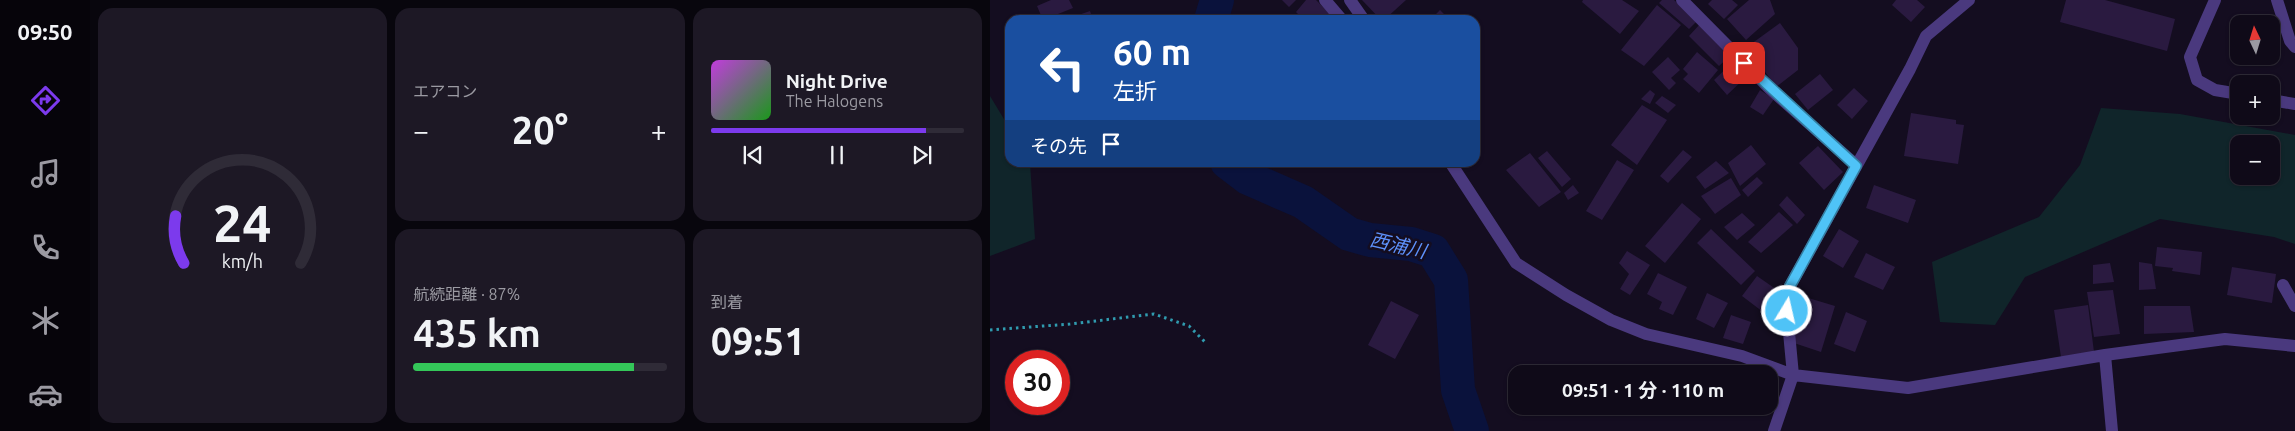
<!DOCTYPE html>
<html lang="ja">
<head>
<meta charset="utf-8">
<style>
  body { margin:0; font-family:Ubuntu,"Noto Sans JP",sans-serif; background:#1d1825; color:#f1f3f6; height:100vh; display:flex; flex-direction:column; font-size:19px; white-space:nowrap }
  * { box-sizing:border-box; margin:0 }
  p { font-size:16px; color:#9b9aa2 }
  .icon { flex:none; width:28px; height:28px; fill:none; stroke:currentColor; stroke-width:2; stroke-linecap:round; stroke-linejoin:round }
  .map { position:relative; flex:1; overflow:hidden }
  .side { display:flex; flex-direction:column; gap:8px; padding:8px; background:#08060d; width:900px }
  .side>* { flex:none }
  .guide { position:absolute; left:15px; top:15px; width:475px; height:152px; border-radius:15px; box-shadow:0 1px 4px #0004,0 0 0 1px #2f2b37; background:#1a4fa0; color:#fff; overflow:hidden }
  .needle { width:32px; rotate:356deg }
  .buttons { position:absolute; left:1240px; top:15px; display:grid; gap:10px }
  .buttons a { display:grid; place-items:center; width:50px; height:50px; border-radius:10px; background:#0f0a18; box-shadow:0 1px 4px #0004,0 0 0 1px #2f2b37; font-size:25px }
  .speed { position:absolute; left:15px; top:350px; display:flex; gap:10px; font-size:25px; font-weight:700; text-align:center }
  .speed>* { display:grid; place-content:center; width:65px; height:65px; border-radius:50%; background:#0f0a18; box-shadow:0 1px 4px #0004,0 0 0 1px #2f2b37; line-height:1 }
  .speed .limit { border:8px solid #d22; background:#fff; color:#111 }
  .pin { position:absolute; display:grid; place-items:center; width:42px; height:42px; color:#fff; margin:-21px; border-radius:10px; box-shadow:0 2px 8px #0006 }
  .me { position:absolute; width:55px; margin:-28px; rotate:9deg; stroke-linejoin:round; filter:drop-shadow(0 0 4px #0008) }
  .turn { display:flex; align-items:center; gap:18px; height:105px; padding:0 25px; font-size:22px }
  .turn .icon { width:65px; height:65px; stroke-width:2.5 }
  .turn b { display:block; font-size:35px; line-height:42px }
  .then { display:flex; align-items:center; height:48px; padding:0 25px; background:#0003; gap:10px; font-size:19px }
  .big { font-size:38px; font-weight:700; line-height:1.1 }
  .side .tile { flex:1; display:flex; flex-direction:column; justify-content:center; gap:8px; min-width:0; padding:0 18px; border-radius:15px; background:#1d1825 }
  .side .dial { align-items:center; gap:0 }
  .dial svg { height:130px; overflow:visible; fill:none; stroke:#2f2b37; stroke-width:7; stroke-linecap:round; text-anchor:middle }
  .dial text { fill:#f1f3f6; stroke:none }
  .song { display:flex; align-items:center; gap:15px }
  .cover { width:60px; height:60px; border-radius:8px; background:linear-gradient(135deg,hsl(290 70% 55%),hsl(120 70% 35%)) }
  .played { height:5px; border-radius:2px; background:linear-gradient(90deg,#7c3aed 85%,#2f2b37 85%) }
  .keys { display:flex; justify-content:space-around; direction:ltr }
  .heat { display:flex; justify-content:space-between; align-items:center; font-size:28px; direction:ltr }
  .charge { height:8px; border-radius:4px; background:linear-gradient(90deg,#34c759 87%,#2f2b37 0) }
  .side .tiles { flex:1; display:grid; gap:8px; grid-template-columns:repeat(3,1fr) }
  .tile:first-child { grid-row:span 2 }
  .trip { position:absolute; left:518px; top:365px; width:270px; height:50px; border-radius:15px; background:#0f0a18; box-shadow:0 1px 4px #0004,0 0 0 1px #2f2b37; font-weight:700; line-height:50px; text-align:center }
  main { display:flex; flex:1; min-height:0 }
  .tabs { display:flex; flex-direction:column; width:90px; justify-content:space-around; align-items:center; background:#06040a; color:#9b9aa2 }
  .tabs .icon { width:35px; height:35px }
  .tabs .on { color:#7c3aed }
  .tabs b { font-size:22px; color:#f1f3f6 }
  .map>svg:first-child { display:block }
  .green { fill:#10252a; fill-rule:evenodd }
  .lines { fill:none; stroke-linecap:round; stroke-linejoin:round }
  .river { stroke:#0a123c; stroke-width:34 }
  .building { fill:#2a1a40 }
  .path { stroke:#309baf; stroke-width:3; stroke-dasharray:2.5 4; stroke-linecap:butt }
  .minor { stroke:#4a397e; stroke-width:12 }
  .route-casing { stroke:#337fa1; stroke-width:12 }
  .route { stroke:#4fc3f7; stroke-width:9 }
  .labels { text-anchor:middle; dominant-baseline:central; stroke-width:5; stroke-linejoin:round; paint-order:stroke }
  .water-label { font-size:19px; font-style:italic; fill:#5e91fb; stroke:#140d20 }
</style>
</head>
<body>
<main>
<nav class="tabs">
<b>09:50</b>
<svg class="icon on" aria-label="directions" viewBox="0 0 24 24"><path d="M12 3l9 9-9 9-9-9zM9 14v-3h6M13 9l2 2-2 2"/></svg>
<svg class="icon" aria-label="music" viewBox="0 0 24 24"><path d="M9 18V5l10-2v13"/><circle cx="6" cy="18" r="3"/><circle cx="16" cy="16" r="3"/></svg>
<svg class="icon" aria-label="phone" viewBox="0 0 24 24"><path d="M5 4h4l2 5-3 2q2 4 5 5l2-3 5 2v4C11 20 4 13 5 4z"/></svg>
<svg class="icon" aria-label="climate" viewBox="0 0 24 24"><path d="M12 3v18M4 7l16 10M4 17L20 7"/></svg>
<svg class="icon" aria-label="car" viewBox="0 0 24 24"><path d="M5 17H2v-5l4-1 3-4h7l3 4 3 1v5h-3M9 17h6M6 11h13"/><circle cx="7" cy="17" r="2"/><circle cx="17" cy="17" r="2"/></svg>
</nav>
<section class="side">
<div class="tiles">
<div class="tile dial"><svg viewBox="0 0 100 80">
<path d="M14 69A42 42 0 1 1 86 69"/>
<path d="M14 69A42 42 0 0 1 9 40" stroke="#7c3aed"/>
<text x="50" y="56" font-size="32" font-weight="700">24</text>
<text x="50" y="72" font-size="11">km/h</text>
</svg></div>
<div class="tile"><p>エアコン</p>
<div class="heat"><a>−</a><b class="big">20°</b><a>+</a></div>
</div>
<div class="tile">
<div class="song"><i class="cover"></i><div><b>Night Drive</b><p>The Halogens</p></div></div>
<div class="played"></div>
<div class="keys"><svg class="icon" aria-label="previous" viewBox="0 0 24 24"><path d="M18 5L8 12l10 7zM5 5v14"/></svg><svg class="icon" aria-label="pause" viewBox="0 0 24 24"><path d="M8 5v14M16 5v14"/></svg><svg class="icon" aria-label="next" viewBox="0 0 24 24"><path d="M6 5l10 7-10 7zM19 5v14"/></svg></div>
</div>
<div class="tile"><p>航続距離 · 87%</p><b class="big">435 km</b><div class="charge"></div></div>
<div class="tile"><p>到着</p><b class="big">09:51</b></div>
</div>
</section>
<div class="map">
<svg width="1305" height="431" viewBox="0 0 1305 431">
  <rect width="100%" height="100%" fill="#140d20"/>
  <!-- green -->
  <path class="green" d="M0,96L20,129V162L40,163L45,239L0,256Z
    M1111,108L1190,114L1305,135V244L1284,237L1170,219L1035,277L1005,325L950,322L942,262L1049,217L1090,165ZM1249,144H1281V176H1249Z"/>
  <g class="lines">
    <!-- river -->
    <path class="river" d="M221,20L227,0
      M237,162L258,178L313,202L359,234L380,240L421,244L443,251L461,280L468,390L482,431"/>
  </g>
  <!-- building -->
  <path class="building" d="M61,0H79L83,8L53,20L47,6Z
    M292,0H306L299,7Z
    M316,0H326L346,20H314L306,12Z
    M372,0H416L394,20H391Z
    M593,0H632L649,11L630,34L592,2Z
    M672,0H684L707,21L699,29L669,3Z
    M722,0H742L748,5L734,19L718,4Z
    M759,0H780L785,14L756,40L737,19Z
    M906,0H927L935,7L921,22L902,5Z
    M1076,0H1115L1185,19L1177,51L1070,22Z
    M667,5L691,25L654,66L631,50Z
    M450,10L460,20H440Z
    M100,11L103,20H74Z
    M790,23L808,48V70L786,87L757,47Z
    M710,24L741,55L729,66L699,36Z
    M707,52L728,70L709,93L693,79L698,74L693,69Z
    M678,57L690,70L681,78L686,83L679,90L662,72Z
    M744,61L757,76L737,95L724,80Z
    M830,74L843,90L818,110L805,94Z
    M864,88L878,101L862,119L847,105Z
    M660,90L665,94L660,104L651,99Z
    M770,90L784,99L773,115L760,107Z
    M672,96L686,105L678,113L665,103Z
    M652,105L677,120L647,165L621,145Z
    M921,113L966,120V124L974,125L968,164L914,156Z
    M761,145L776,164L750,186L738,163Z
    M828,146L853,172L834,190L809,163Z
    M693,150L702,157L678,183L670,176Z
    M557,151L581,179L572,187L548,158Z
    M540,153L571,192L549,207L516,170Z
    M627,160L644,170L612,220L596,211Z
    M726,161L739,173L715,189L706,177Z
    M767,177L773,183L758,197L752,190Z
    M741,178L751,195L725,214L711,196Z
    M583,185L589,193L578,200L574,193Z
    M884,185L926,200L918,223L876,208Z
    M797,196L815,215L807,224L789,205Z
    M692,203L711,219L675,263L655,246Z
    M789,212L803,225L771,253L758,242Z
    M752,213L765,225L747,240L734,227Z
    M721,229L765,271L751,285L707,243Z
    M849,229L869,241L853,268L833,256Z
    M1167,247L1212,252L1210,275L1182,271L1183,268L1165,266Z
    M637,251L660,265L640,295L630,289L639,274L629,263Z
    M876,253L905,267L893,290L864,277Z
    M1149,262L1162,264L1166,289L1149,290Z
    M1120,263L1124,282L1103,284V265Z
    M1242,267L1286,274L1282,303L1237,295Z
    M668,273L697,287L683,315L669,309L672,302L657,294Z
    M767,276L797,297L781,318L752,296Z
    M1123,290L1130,334L1104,337L1097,292Z
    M717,293L738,303L724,328L706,319Z
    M815,297L845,306L831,352L801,342Z
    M401,301L429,315L405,359L378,345Z
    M1098,305L1104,352L1071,357L1064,310Z
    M1154,306H1200L1204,332L1154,334Z
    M856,312L877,321L865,352L844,344Z
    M741,315L761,322L753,344L733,338Z"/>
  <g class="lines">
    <!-- path -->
    <path class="path" d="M0,330L80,324L164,314L199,326L217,344"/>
    <!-- minor -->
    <path class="minor" d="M335,0L352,20
      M360,0L374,20
      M692,0L779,88L866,165
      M1225,0L1200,57L1207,80L1225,90L1249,94
      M1287,0L1300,41L1305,47
      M1281,100L1305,104
      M460,162L526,263L576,295L621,320L656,334L752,356L803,375L918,388L1115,355L1235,339L1305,346
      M1293,285L1305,306
      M1115,355L1122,431
      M784,431L803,375L797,311L800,286L920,69L936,36L979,0"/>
  </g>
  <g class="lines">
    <!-- route casing -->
    <g class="route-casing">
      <path id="route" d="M754,63L866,166L800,286L797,311"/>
    </g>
    <!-- route -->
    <use href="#route" class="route"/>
  </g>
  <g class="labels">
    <!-- water labels -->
    <g class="water-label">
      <text transform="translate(408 245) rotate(13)">西浦川</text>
    </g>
  </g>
</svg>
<div class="buttons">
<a><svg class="needle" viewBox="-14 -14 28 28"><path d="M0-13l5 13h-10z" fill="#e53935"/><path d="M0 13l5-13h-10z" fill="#9b9aa2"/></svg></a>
<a>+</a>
<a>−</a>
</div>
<div class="speed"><div class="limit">30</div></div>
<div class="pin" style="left:754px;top:63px;background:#d93025"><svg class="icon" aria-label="arrive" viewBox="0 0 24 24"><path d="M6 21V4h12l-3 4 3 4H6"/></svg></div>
<svg class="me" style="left:797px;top:311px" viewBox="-20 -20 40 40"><circle r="17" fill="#4fc3f7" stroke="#fff" stroke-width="3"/><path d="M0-11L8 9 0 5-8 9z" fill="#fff"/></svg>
<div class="trip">09:51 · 1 分 · 110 m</div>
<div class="guide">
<div class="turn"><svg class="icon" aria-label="left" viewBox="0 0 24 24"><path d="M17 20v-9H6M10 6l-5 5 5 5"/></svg><div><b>60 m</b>左折</div></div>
<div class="then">その先<svg class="icon" aria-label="arrive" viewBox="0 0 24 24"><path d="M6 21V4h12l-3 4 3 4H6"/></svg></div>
</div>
</div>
</main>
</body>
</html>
